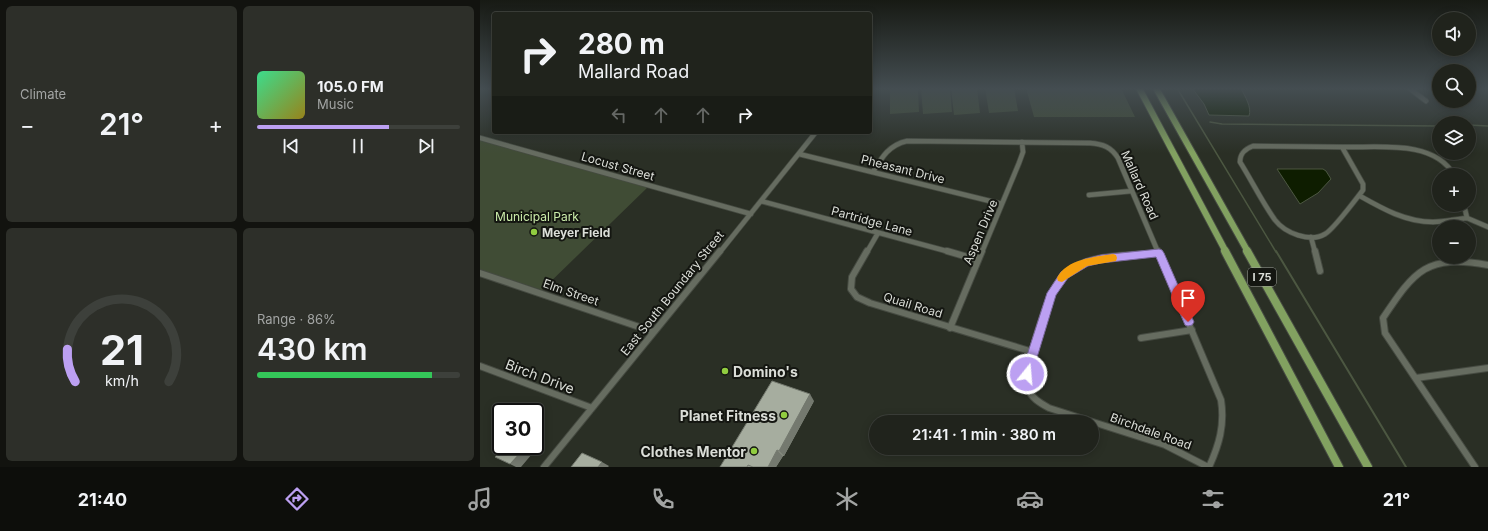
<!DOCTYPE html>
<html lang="en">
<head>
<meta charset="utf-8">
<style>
  body { margin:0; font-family:Inter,sans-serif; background:#2d2f29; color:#f1f3f6; height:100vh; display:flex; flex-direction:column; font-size:15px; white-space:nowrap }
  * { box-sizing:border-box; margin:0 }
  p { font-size:13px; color:#a2a4a3 }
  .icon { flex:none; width:22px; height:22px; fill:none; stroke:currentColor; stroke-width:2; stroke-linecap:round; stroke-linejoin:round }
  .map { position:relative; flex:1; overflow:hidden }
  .details { display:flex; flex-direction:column; gap:6px; padding:6px; background:#12130f; width:480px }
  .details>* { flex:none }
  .hud { position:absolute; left:12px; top:12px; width:380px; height:122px; border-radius:4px; box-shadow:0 2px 10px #0003,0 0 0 1px #3d403b; background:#20231c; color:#f1f3f6; overflow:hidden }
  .tools { position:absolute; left:952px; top:12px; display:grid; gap:8px }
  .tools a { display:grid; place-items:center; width:44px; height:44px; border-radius:50%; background:#20231c; box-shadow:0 2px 10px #0003,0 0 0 1px #3d403b; font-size:20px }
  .speed { position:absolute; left:12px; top:403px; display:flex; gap:8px; font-size:20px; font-weight:700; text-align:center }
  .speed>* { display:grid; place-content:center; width:52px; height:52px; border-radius:50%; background:#20231c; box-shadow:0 2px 10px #0003,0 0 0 1px #3d403b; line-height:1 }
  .speed .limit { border:2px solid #111; border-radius:6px; background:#fff; color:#111 }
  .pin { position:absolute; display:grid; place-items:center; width:34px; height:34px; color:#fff; margin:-41px -17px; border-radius:50% 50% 50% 0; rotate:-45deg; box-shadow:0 0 4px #0007 }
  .pin .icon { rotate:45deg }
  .me { position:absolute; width:44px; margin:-22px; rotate:17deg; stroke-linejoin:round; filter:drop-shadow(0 0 3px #0008) }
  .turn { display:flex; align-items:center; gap:14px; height:84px; padding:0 20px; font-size:18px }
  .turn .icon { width:52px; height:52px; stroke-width:2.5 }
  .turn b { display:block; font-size:28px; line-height:34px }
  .lanes { display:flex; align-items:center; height:38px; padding:0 20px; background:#0003; justify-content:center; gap:20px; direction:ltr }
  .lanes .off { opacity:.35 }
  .big { font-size:30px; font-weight:600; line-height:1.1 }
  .details .tile { flex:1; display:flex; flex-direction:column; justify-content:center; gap:6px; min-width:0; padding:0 14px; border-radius:6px; background:#2d2f29 }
  .details .dial { align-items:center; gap:0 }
  .dial svg { height:104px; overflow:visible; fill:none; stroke:#3d403b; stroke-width:7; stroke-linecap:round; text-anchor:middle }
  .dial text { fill:#f1f3f6; stroke:none }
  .song { display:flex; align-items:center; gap:12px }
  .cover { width:48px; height:48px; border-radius:6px; background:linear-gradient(135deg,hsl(150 70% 55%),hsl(50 70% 35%)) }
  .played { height:4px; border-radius:2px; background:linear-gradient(90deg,#bca0f2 65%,#3d403b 65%) }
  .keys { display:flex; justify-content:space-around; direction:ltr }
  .heat { display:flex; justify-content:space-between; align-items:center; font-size:22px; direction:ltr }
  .charge { height:6px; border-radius:3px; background:linear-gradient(90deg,#34c759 86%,#3d403b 0) }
  .details .tiles { flex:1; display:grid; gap:6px; grid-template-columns:repeat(2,1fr) }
  .trip { position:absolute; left:389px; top:415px; width:230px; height:40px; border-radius:20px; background:#20231c; box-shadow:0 2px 10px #0003,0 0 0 1px #3d403b; font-weight:600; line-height:40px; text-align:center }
  .tabs { display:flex; height:64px; justify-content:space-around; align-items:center; background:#0d0e0b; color:#a2a4a3 }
  .tabs .icon { width:28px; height:28px }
  .tabs .selected { color:#bca0f2 }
  .tabs b { font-size:18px; color:#f1f3f6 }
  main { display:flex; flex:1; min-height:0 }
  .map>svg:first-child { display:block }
  .green { fill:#404c35 }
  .water { fill:#0e1d00; stroke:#4c5741 }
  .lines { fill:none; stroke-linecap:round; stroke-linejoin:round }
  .stream-far1 { stroke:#4c5741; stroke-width:1.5 }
  .stream { stroke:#4c5741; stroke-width:2 }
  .minor-far1-casing { stroke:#464b42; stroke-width:6 }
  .minor-casing { stroke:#464b42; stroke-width:8 }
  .highway-far1-casing { stroke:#464b42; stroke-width:8 }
  .highway-casing { stroke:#464b42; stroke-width:10 }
  .minor-far1 { stroke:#666c60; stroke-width:4.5 }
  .minor { stroke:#666c60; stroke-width:6 }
  .highway-far1 { stroke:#82a160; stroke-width:6 }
  .highway { stroke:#82a160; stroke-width:8 }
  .wall { fill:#8f9589 }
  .shaded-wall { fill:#74796f }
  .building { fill:#a6ad9f; stroke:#74796f }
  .route { fill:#bca0f2; stroke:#7a689d }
  .slow { fill:#f59e0b }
  .poi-dot { fill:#91cd40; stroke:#141611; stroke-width:1.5 }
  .labels { text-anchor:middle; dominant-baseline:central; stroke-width:4; stroke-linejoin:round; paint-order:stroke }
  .shield { fill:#141611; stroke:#9fa29c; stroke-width:1 }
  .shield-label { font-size:11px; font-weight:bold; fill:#dbded8 }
  .street-label { font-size:12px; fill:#dbded8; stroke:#141611 }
  .park-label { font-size:12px; fill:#cbecaa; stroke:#141611 }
  .poi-label { font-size:12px; font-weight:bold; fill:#dbded8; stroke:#141611; text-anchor:start }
  .near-poi-label { font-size:14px; font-weight:bold; fill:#dbded8; stroke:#141611; text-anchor:end }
  .near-street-label { font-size:14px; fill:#dbded8; stroke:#141611 }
</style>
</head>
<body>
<main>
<section class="details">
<div class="tiles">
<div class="tile"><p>Climate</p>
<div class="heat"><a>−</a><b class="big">21°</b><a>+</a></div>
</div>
<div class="tile">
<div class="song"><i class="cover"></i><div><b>105.0 FM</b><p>Music</p></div></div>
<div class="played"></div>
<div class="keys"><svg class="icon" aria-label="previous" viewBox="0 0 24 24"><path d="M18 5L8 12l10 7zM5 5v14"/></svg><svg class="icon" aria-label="pause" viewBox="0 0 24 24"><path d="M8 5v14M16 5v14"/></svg><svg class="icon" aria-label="next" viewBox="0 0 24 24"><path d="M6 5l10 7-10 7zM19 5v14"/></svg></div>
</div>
<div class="tile dial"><svg viewBox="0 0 100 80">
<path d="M14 69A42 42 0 1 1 86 69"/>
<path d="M14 69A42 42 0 0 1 8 44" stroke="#bca0f2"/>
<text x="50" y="56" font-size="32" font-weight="700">21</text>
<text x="50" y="72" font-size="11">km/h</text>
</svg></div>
<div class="tile"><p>Range · 86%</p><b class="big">430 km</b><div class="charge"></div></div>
</div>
</section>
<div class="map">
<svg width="1008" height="467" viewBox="0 0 1008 467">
  <rect width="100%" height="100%" fill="#2a2f25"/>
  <!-- green -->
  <path class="green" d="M410,88H438L439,112L410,114Z
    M441,88H470L472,112L443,114Z
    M471,88H497L500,113L474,115Z
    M505,88H534L538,111L509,113Z
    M546,88H641L655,117H554Z
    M0,140L168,187L62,290L0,270Z"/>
  <!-- water -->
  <path class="water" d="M712,88H761C765,97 772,107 769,116L729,115L724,104Z
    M797,169H843L846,171L851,179L838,193L820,204Z"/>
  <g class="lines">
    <!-- stream-far1 -->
    <path class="stream-far1" d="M697,88L796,252
      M730,122L742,124L959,126
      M989,125L1008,126"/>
    <!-- stream -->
    <path class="stream" d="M796,251L926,467"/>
    <!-- minor-far1 casing -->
    <g class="minor-far1-casing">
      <path id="minor-far1" d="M929,88L946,101
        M0,138L271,214
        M773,146L862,147L883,184V190C876,199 853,230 845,234C830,243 805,233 795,220C782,202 772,181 760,162C760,153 765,149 773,146Z
        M862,147C897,148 954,139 974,175
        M319,154L522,204
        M393,172C402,157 409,145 427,141L610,143C623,144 631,147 638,158L678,252
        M609,195L652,191
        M880,196C903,209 926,222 953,222C964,222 976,219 987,218
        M281,201L470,252
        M984,205L987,218
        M987,218L1008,227
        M831,237L835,252
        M240,252L336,132
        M387,252L398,233
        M502,252L539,163L543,152L542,142"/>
    </g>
    <!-- minor casing -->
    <g class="minor-casing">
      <path id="minor" d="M387,251L372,277L371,289L377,297L390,303L553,352
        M467,251L498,260
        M678,251L741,400C745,425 739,445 729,467
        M835,251L840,271
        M679,253C651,256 614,253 590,270C583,275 577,283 573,291C565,307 543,372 548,388C551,398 560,403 569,408L685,445L728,467
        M0,273L174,332
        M470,328L502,251
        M661,338L712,330
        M0,366L112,408
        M936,378L1008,368
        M64,467L240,251
        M995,467L905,333L903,318C935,270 947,254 1008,265"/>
    </g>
    <!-- highway-far1 casing -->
    <g class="highway-far1-casing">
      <path id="highway-far1" d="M659,88L746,252
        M676,88L768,252"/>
    </g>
    <!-- highway casing -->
    <g class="highway-casing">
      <path id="highway" d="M745,251L859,467
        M767,251L888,467"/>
    </g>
    <!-- minor-far1 -->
    <use href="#minor-far1" class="minor-far1"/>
    <!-- minor -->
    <use href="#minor" class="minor"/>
    <!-- highway-far1 -->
    <use href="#highway-far1" class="highway-far1"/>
    <!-- highway -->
    <use href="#highway" class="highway"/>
  </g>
  <!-- wall -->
  <path class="wall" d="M334,401L304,456H303L296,467H240Z"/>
  <!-- shaded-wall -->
  <path class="shaded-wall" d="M330,394L334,401L304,456L299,451Z
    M40,446H48L52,448L48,452L39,448Z
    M43,450L52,454L41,467H36L30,464Z
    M297,450L303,456L296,467H288Z
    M122,462L129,466L128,467H118Z"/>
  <!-- building -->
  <path class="building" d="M292,381L330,394L299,451L297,450L288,467H273L268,465L267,467H240Z
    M26,446H40L39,448L43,450L30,464L15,457Z
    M102,453L122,462L118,467H91Z"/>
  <!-- sky -->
  <linearGradient id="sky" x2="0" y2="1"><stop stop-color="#171a14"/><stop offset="0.58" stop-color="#444d51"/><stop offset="1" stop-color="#444d51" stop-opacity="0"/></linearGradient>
  <rect width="1008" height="153" fill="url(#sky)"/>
  <!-- route -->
  <path class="route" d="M679,249L682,250L684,253L714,322L712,325L708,326L705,325L676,257L621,263L608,266L588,278L576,295L552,374L551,378L547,379L543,378L541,374L567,293L581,272L605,259L621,255Z"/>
  <!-- slow -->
  <path class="slow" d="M633,254L636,255L637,258L636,261L607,266L582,282L578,281L577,278C586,259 615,257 633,254Z"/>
  <!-- markers -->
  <g class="poi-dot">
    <circle cx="54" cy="232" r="4"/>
    <circle cx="245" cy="371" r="4"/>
    <circle cx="304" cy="415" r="4"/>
    <circle cx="274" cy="451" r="4"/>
  </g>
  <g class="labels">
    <!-- shield labels -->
    <rect class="shield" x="768" y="268" width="28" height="18" rx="3"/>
    <g class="shield-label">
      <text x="782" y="277">I 75</text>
    </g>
    <!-- street labels -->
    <g class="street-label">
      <text transform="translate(138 166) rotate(16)">Locust Street</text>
      <text transform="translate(423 169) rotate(14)">Pheasant Drive</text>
      <text transform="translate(660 185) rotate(66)">Mallard Road</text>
      <text transform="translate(392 221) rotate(15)">Partridge Lane</text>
      <text transform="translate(500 232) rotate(-67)">Aspen Drive</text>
      <text transform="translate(91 292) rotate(19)">Elm Street</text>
      <text transform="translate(192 293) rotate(-51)">East South Boundary Street</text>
      <text transform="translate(433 305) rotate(17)">Quail Road</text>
      <text transform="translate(671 431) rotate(20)">Birchdale Road</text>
    </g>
    <!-- park labels -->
    <g class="park-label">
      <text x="57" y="216">Municipal Park</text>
    </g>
    <!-- poi labels -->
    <g class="poi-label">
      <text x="62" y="232">Meyer Field</text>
    </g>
    <!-- near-poi labels -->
    <g class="near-poi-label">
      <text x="253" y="371" text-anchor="start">Domino's</text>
      <text x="296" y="415">Planet Fitness</text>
      <text x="266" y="451">Clothes Mentor</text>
    </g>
    <!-- near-street labels -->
    <g class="near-street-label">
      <text transform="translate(60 376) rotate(21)">Birch Drive</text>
    </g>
  </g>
</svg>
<div class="tools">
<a><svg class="icon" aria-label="sound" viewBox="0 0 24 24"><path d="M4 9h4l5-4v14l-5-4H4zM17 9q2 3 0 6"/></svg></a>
<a><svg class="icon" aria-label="search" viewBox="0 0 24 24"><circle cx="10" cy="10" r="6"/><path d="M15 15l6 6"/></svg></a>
<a><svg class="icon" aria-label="layers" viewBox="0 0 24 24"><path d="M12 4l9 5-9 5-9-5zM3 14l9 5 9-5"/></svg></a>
<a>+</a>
<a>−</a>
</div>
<div class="speed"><div class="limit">30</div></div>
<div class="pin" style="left:708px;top:322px;background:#d93025"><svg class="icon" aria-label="arrive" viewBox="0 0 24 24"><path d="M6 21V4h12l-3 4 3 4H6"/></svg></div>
<svg class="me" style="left:547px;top:374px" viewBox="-20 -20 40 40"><circle r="17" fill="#bca0f2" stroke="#fff" stroke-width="3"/><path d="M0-11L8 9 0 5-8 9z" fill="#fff"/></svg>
<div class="trip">21:41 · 1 min · 380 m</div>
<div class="hud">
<div class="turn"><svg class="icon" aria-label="right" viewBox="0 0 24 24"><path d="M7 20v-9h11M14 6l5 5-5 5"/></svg><div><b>280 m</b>Mallard Road</div></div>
<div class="lanes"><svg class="icon off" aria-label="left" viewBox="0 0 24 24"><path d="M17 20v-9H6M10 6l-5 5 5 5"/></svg><svg class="icon off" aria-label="ahead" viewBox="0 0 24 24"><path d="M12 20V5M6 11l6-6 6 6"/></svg><svg class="icon off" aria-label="ahead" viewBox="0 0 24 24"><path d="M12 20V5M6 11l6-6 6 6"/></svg><svg class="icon" aria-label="right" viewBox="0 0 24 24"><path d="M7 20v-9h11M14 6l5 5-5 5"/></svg></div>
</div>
</div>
</main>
<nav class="tabs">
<b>21:40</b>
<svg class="icon selected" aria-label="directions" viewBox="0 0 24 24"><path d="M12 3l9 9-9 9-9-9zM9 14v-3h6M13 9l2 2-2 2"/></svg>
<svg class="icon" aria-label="music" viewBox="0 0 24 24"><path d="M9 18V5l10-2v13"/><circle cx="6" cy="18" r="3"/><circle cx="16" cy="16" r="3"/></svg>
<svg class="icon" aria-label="phone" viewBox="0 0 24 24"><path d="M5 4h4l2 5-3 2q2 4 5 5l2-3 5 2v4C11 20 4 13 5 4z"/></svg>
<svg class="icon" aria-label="climate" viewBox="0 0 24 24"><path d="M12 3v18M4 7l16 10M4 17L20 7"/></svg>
<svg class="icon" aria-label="car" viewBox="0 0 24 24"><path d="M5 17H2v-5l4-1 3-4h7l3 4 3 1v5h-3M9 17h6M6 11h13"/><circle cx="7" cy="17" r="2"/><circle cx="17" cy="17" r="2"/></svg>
<svg class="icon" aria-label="filters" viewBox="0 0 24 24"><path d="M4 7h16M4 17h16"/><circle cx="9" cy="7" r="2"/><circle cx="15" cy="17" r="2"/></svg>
<b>21°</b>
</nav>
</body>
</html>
